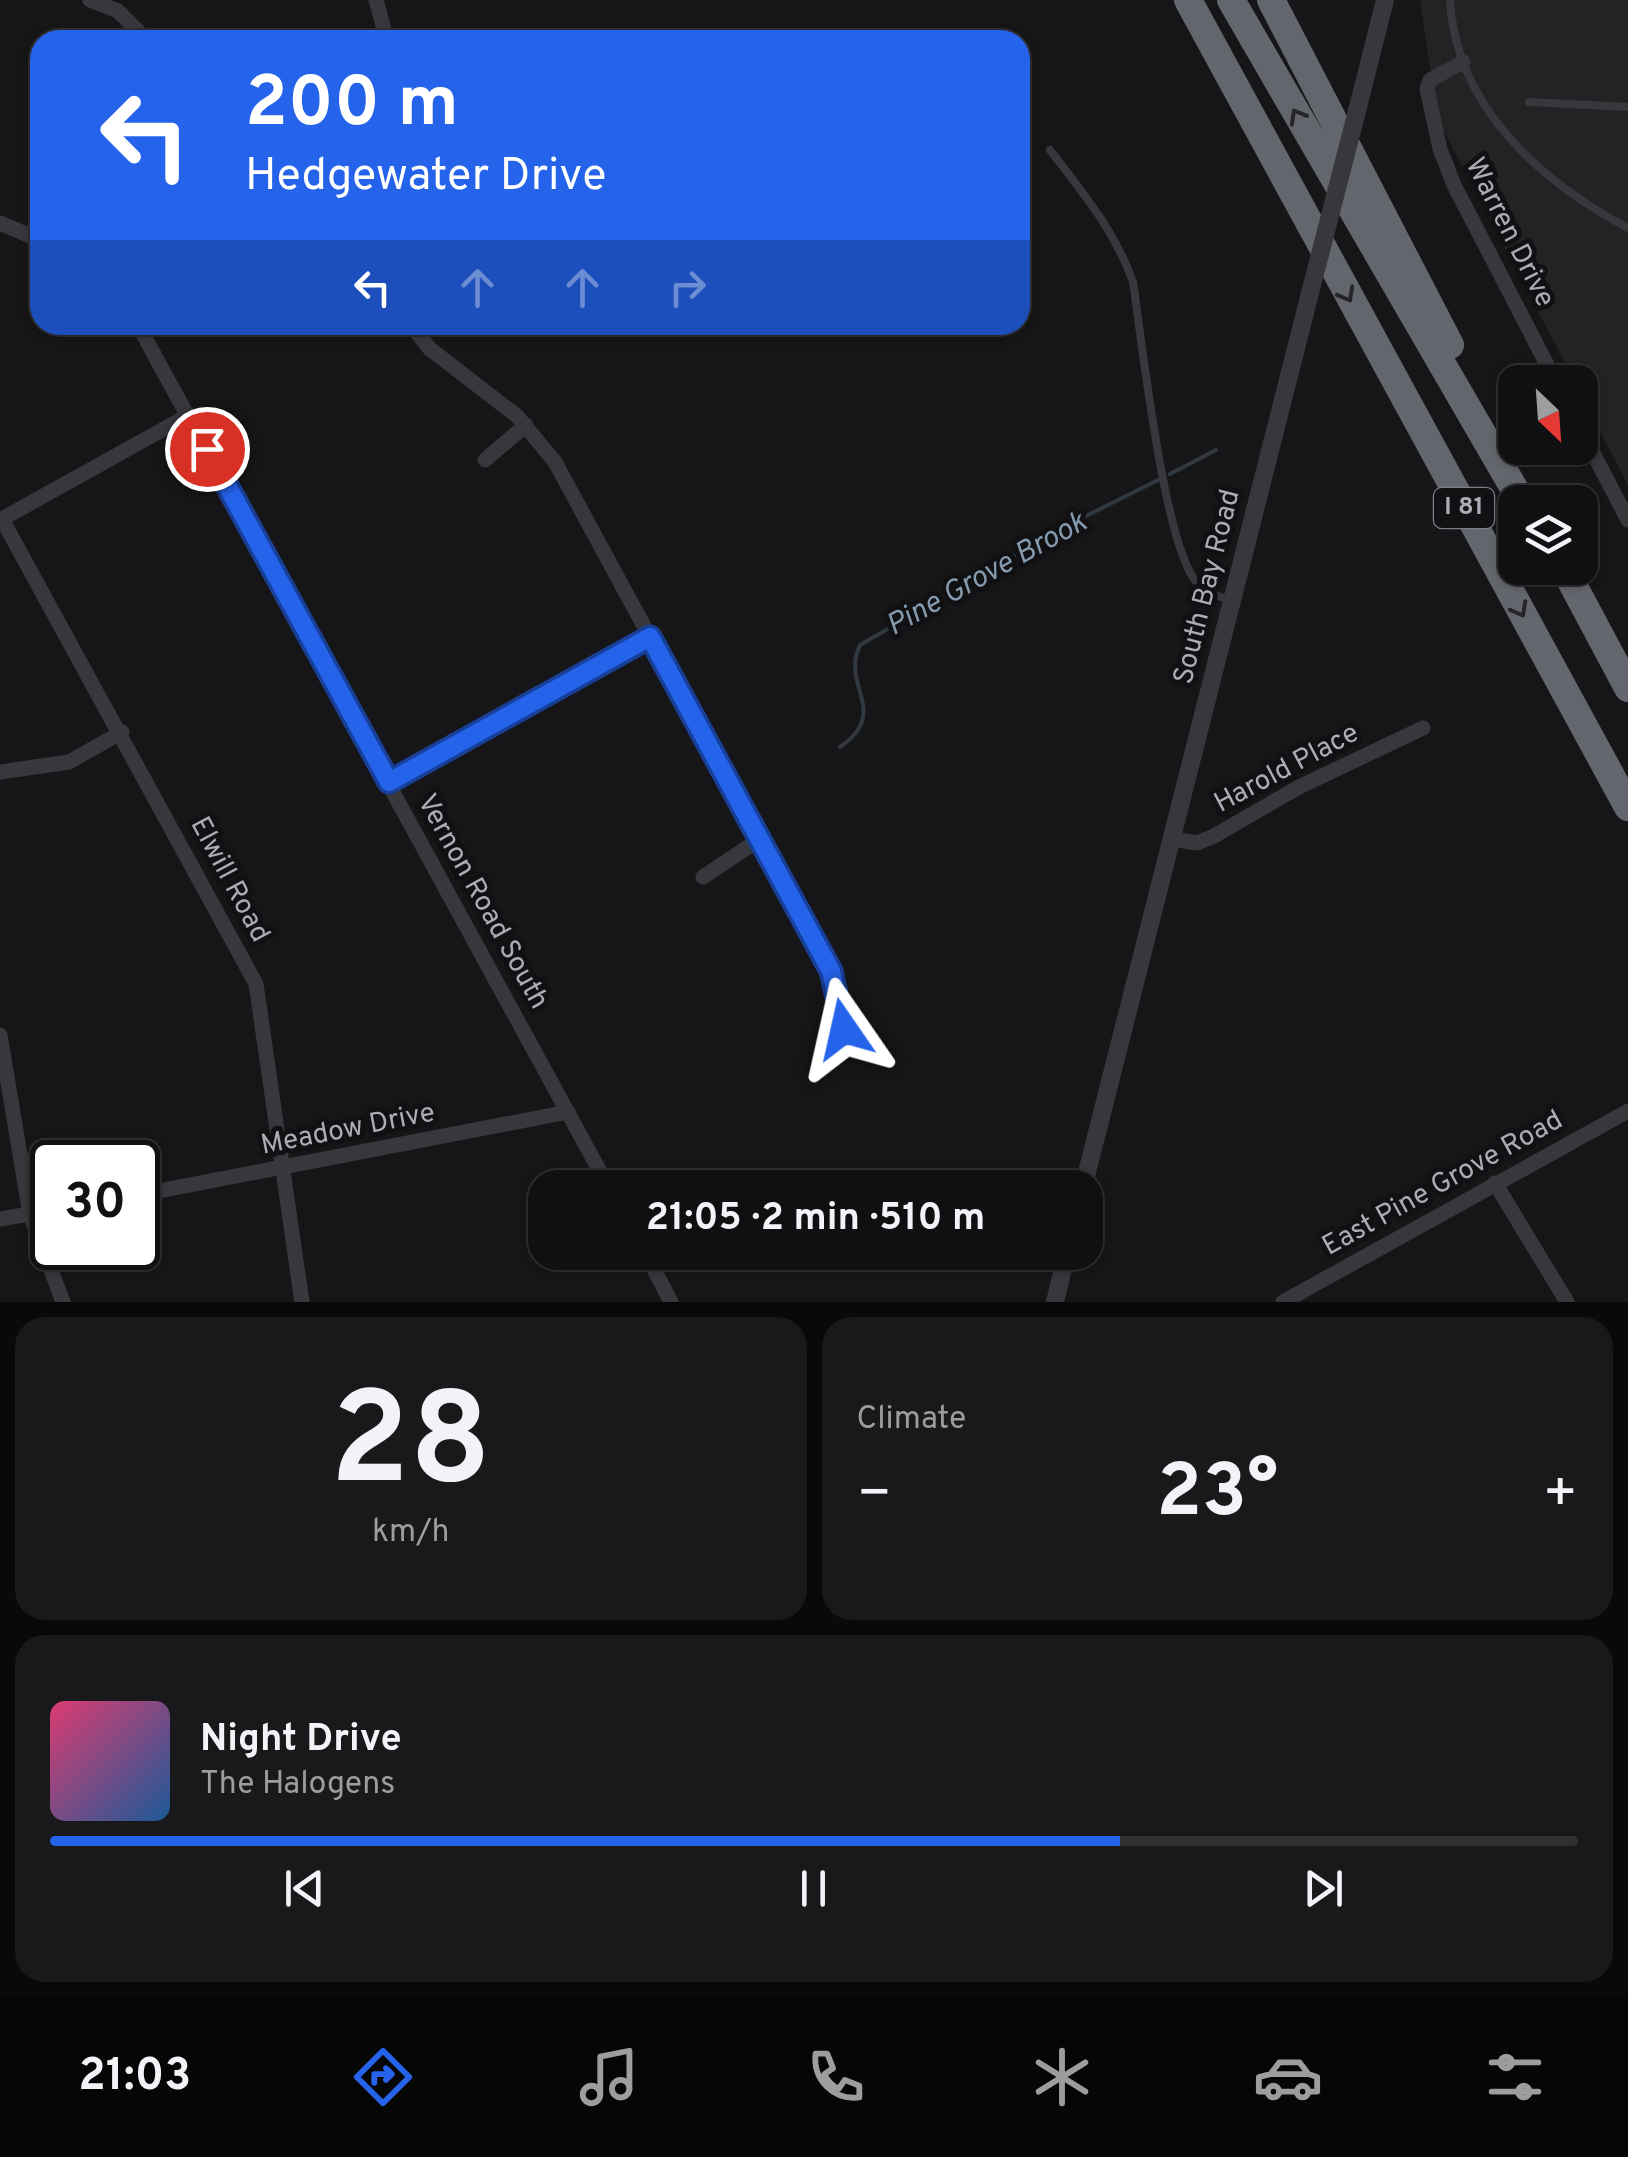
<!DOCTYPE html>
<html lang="en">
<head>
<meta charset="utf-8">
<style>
  body { margin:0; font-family:Overpass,sans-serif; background:#19191b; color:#f1f3f6; height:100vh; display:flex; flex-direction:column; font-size:38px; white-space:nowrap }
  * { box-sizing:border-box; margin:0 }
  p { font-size:32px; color:#9c9d9f }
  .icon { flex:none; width:55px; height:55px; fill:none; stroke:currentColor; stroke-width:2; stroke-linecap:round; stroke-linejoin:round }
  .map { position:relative; height:1302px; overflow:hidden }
  .panel { display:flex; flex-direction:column; gap:15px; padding:15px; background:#09090a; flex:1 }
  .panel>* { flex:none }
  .guide { position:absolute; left:30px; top:30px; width:1000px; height:305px; border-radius:30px; box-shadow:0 2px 8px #0004,0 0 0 2px #303032; background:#2563eb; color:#fff; overflow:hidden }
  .needle { width:65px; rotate:155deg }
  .tools { position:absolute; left:1498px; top:365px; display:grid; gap:20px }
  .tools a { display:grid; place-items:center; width:100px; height:100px; border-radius:20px; background:#101012; box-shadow:0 2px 8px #0004,0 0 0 2px #303032; font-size:50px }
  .speed { position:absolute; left:30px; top:1140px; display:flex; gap:20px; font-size:50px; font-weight:700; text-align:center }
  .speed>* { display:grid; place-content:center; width:130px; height:130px; border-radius:50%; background:#101012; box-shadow:0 2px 8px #0004,0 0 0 2px #303032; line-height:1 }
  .speed .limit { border:5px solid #111; border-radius:15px; background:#fff; color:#111 }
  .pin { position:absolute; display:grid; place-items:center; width:85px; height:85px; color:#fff; margin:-42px; border:5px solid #fff; border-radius:50%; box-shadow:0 2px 10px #0007 }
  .me { position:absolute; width:110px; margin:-55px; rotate:349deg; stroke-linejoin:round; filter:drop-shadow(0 0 8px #0008) }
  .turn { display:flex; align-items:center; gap:35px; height:210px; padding:0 50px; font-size:45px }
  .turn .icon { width:130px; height:130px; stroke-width:2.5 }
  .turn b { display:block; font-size:70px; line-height:85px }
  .lanes { display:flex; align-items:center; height:95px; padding:0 50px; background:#0003; justify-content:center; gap:50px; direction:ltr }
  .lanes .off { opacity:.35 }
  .big { font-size:75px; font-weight:700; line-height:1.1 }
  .panel .tile { flex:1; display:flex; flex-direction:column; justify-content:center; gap:15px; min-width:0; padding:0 35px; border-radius:30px; background:#19191b }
  .panel .dial { align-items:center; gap:0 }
  .dial b { font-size:130px; line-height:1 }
  .song { display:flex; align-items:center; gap:30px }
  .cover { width:120px; height:120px; border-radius:15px; background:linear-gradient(135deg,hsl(340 70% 55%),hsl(210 70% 35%)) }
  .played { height:10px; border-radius:5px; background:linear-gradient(90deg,#2563eb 70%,#303032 70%) }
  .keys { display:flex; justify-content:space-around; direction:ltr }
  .heat { display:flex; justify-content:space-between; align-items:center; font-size:55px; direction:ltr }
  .panel .tiles { flex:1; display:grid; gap:15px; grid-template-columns:1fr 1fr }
  .tile:last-child { grid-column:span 2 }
  .trip { position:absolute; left:528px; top:1170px; width:575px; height:100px; border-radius:30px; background:#101012; box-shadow:0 2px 8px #0004,0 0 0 2px #303032; font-weight:700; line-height:100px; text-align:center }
  .tabs { display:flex; height:160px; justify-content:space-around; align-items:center; background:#060607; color:#9c9d9f }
  .tabs .icon { width:70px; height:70px }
  .tabs .on { color:#2563eb }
  .tabs b { font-size:45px; color:#f1f3f6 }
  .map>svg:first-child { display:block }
  .built { fill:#232225 }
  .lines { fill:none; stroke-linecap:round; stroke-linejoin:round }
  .stream { stroke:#31383f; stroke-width:4 }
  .service { stroke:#38383c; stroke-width:8 }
  .minor { stroke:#38383c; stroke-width:15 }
  .tertiary { stroke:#38383c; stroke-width:18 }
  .motorway { stroke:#64666d; stroke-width:28 }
  .tertiary-bridge { stroke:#38383c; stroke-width:18 }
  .oneway { stroke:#26262a }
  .route-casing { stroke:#184099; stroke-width:25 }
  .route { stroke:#2563eb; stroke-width:18 }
  .labels { text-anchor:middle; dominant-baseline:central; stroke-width:10; stroke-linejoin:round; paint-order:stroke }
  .shield { fill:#111113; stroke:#7c7e85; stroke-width:2.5 }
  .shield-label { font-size:25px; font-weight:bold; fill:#aaadb6 }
  .street-label { font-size:28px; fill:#aaadb6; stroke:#111113 }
  .water-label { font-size:30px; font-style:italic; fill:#8599ad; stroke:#111113 }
</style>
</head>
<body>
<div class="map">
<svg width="1628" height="1302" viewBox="0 0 1628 1302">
  <rect width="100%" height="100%" fill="#161618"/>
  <!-- built -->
  <path class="built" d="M1420,0H1628V485L1580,393V382H1575L1437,118Z"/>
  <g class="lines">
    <!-- stream -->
    <path class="stream" d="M1170,474L1216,450
      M840,747C891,712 840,686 860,645L1070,524L1160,479"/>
    <!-- service -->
    <path class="service" d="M1450,0C1456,107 1540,181 1628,228
      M1529,102L1628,107
      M1050,150C1083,193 1115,231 1133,282C1142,341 1164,546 1197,583C1206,594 1219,596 1232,600"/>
    <!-- minor -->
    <path class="minor" d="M90,0L118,11L147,40
      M376,0L387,40
      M1463,62L1430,80L1427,89L1440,149L1454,185L1556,382
      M0,223L40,240
      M138,325L609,1188
      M411,325L430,349L517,416L555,462L831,971C842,1003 849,1029 831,1059
      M1580,428L1628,520
      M485,460L526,425
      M2,519L256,984L302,1302
      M0,520L189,415
      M0,772L69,762L122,732
      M389,783L650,637
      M1173,839L1197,843L1214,836L1299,787L1423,728
      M703,877L760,839
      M0,1035L30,1214L63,1302
      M1495,1183L1567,1302
      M138,1195L568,1112
      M0,1219L52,1210
      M645,1252L671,1302
      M1283,1302L1628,1111"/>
    <!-- tertiary -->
    <path class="tertiary" d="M1357,111L1385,0
      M1083,1188L1309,297
      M1055,1302L1067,1252"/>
    <!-- motorway -->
    <path class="motorway" d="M1188,0L1628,807
      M1231,0L1522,502
      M1271,0L1450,345
      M1564,568L1628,688"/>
    <!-- tertiary-bridge -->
    <path class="tertiary-bridge" d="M1309,297L1357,111"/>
  </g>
  <!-- one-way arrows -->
  <defs><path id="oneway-chevron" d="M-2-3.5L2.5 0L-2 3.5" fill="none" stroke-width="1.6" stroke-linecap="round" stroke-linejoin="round" transform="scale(2.5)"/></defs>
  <g class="oneway">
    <use href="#oneway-chevron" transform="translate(1297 116) rotate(-120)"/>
    <use href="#oneway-chevron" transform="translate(1347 295) rotate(61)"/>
    <use href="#oneway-chevron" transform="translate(1520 610) rotate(61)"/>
  </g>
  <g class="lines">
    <!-- route casing -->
    <g class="route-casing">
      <path id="route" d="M207,449L389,782L650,637L831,971L844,1029"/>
    </g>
    <!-- route -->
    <use href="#route" class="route"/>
  </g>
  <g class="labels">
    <!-- shield labels -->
    <rect class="shield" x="1434" y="488" width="60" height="40" rx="8"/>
    <g class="shield-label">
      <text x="1464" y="508">I 81</text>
    </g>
    <!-- street labels -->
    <g class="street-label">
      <text transform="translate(1509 233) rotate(63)">Warren Drive</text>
      <text transform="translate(1208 587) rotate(-76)">South Bay Road</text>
      <text transform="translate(1287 769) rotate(-28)">Harold Place</text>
      <text transform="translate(229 880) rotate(62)">Elwill Road</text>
      <text transform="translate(482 902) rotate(61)">Vernon Road South</text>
      <text transform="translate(348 1130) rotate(-11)">Meadow Drive</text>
      <text transform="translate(1443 1184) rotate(-29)">East Pine Grove Road</text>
    </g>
    <!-- water labels -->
    <g class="water-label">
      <text transform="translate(987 575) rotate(-29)">Pine Grove Brook</text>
    </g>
  </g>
</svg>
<div class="tools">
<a><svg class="needle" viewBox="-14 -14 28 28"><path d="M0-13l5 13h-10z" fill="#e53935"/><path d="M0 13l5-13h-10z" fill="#9c9d9f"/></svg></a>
<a><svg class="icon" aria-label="layers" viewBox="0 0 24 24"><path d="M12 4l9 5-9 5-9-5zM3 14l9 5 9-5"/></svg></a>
</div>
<div class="speed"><div class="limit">30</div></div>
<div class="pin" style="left:207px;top:449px;background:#d93025"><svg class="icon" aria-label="arrive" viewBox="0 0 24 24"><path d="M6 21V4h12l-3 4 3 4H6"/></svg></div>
<svg class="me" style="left:844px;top:1029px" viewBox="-20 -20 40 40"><path d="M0-17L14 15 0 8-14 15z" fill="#2563eb" stroke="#fff" stroke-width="4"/></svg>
<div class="trip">21:05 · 2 min · 510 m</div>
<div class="guide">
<div class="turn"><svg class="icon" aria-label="left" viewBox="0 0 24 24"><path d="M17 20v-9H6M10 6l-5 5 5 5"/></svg><div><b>200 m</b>Hedgewater Drive</div></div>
<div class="lanes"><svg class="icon" aria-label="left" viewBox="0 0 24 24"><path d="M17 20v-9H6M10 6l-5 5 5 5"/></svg><svg class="icon off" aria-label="ahead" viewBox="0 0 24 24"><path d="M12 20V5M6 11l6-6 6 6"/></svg><svg class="icon off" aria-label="ahead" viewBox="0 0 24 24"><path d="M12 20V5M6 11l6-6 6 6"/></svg><svg class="icon off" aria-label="right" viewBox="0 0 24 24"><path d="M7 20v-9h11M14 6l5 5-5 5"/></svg></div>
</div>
</div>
<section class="panel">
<div class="tiles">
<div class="tile dial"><b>28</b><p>km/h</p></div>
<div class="tile"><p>Climate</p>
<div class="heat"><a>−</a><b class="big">23°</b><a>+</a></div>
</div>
<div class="tile">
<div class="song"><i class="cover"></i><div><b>Night Drive</b><p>The Halogens</p></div></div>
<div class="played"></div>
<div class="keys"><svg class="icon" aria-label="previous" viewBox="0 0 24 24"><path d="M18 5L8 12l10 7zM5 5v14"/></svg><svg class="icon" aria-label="pause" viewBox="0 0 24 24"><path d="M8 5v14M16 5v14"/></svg><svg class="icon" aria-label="next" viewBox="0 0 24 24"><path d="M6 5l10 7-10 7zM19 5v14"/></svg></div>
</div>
</div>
</section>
<nav class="tabs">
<b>21:03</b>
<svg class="icon on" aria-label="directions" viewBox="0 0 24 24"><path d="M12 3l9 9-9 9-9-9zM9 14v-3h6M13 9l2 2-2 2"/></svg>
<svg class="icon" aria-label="music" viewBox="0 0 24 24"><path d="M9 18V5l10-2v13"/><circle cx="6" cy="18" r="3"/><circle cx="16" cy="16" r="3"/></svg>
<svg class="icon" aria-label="phone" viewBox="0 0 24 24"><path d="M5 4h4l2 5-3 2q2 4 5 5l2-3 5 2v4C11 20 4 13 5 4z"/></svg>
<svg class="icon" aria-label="climate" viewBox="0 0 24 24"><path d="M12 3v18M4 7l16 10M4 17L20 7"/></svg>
<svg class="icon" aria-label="car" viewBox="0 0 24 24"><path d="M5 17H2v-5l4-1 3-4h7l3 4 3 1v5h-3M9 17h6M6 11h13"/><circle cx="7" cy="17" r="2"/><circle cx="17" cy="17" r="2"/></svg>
<svg class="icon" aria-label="filters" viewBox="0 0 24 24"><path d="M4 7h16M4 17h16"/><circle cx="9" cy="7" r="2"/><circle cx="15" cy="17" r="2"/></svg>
</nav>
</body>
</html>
